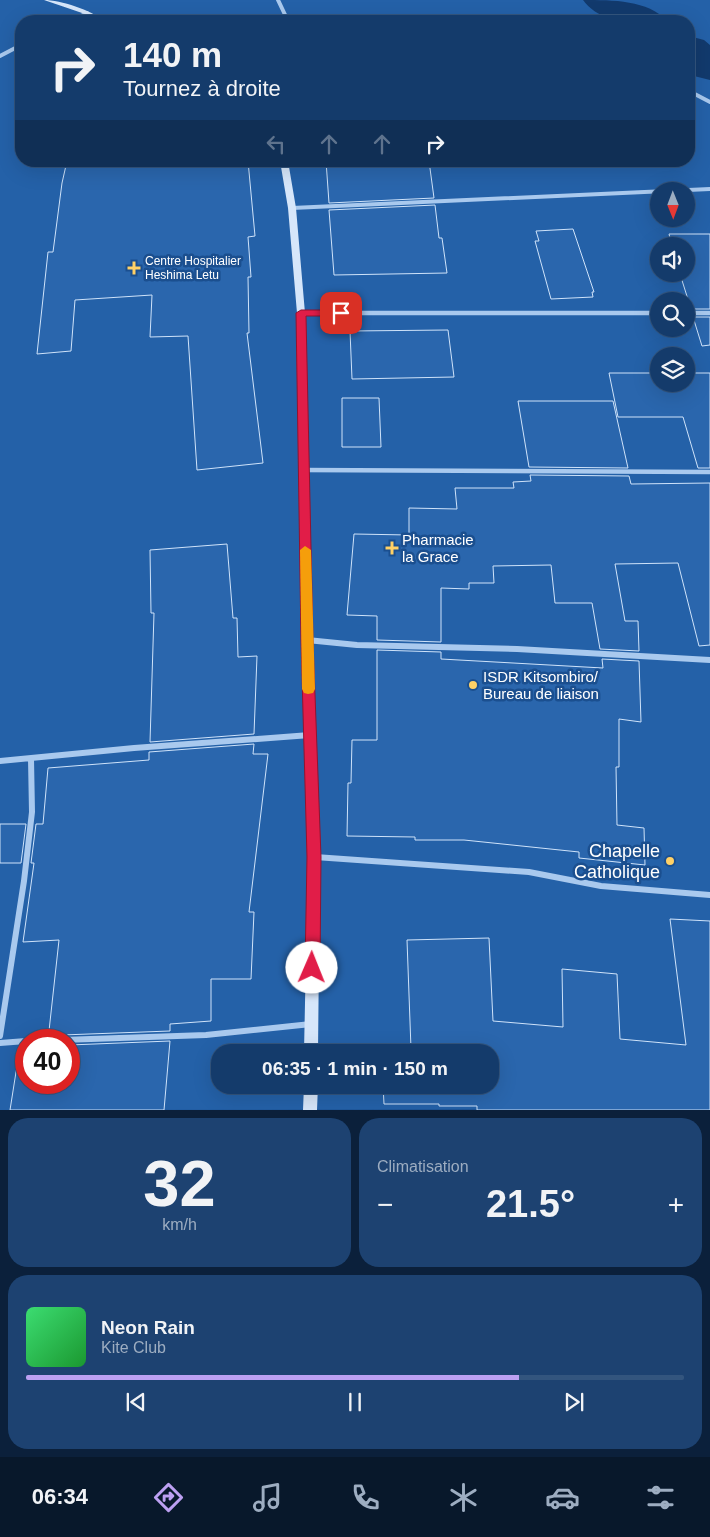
<!DOCTYPE html>
<html lang="fr">
<head>
<meta charset="utf-8">
<style>
  body { margin:0; font-family:Helvetica,sans-serif; background:#1d4271; color:#f1f3f6; height:100vh; display:flex; flex-direction:column; font-size:19px; white-space:nowrap }
  * { box-sizing:border-box; margin:0 }
  p { font-size:16px; color:#9dadc1 }
  .icon { flex:none; width:28px; height:28px; fill:none; stroke:currentColor; stroke-width:2; stroke-linecap:round; stroke-linejoin:round }
  .map { position:relative; height:1110px; overflow:hidden }
  .sheet { display:flex; flex-direction:column; gap:8px; padding:8px; background:#0b203b; flex:1 }
  .sheet>* { flex:none }
  .guide { position:absolute; left:15px; top:15px; width:680px; height:152px; border-radius:20px; box-shadow:0 5px 20px #0002,0 0 0 1px #33557e; background:#143b6b; color:#f1f3f6; overflow:hidden }
  .needle { width:32px; rotate:179deg }
  .controls { position:absolute; left:650px; top:182px; display:grid; gap:10px }
  .controls a { display:grid; place-items:center; width:45px; height:45px; border-radius:50%; background:#143b6b; box-shadow:0 5px 20px #0002,0 0 0 1px #33557e; font-size:25px }
  .speed { position:absolute; left:15px; top:1029px; display:flex; gap:10px; font-size:25px; font-weight:700; text-align:center }
  .speed>* { display:grid; place-content:center; width:65px; height:65px; border-radius:50%; background:#143b6b; box-shadow:0 5px 20px #0002,0 0 0 1px #33557e; line-height:1 }
  .speed .limit { border:8px solid #d22; background:#fff; color:#111 }
  .pin { position:absolute; display:grid; place-items:center; width:42px; height:42px; color:#fff; margin:-21px; border-radius:10px; box-shadow:0 2px 8px #0006 }
  .me { position:absolute; width:55px; margin:-28px; rotate:1deg; stroke-linejoin:round; filter:drop-shadow(0 0 4px #0008) }
  .turn { display:flex; align-items:center; gap:18px; height:105px; padding:0 25px; font-size:22px }
  .turn .icon { width:65px; height:65px; stroke-width:2.5 }
  .turn b { display:block; font-size:35px; line-height:42px }
  .lanes { display:flex; align-items:center; height:48px; padding:0 25px; background:#0003; justify-content:center; gap:25px; direction:ltr }
  .lanes .off { opacity:.35 }
  .big { font-size:38px; font-weight:700; line-height:1.1 }
  .sheet .tile { flex:1; display:flex; flex-direction:column; justify-content:center; gap:8px; min-width:0; padding:0 18px; border-radius:20px; background:#1d4271 }
  .sheet .dial { align-items:center; gap:0 }
  .dial b { font-size:65px; line-height:1 }
  .song { display:flex; align-items:center; gap:15px }
  .cover { width:60px; height:60px; border-radius:8px; background:linear-gradient(135deg,hsl(140 70% 55%),hsl(130 70% 35%)) }
  .played { height:5px; border-radius:2px; background:linear-gradient(90deg,#bca0f2 75%,#33557e 75%) }
  .keys { display:flex; justify-content:space-around; direction:ltr }
  .heat { display:flex; justify-content:space-between; align-items:center; font-size:28px; direction:ltr }
  .sheet .tiles { flex:1; display:grid; gap:8px; grid-template-columns:1fr 1fr }
  .tile:last-child { grid-column:span 2 }
  .trip { position:absolute; left:211px; top:1044px; width:288px; height:50px; border-radius:20px; background:#143b6b; box-shadow:0 5px 20px #0002,0 0 0 1px #33557e; font-weight:700; line-height:50px; text-align:center }
  .tab-bar { display:flex; height:80px; justify-content:space-around; align-items:center; background:#08182b; color:#9dadc1 }
  .tab-bar .icon { width:35px; height:35px }
  .tab-bar .on { color:#bca0f2 }
  .tab-bar b { font-size:22px; color:#f1f3f6 }
  .map>svg:first-child { display:block }
  .green { fill:#2461a8; fill-rule:evenodd }
  .lines { fill:none; stroke-linecap:round; stroke-linejoin:round }
  .river { fill:#123a6d; fill-rule:evenodd }
  .building { fill:#2a66ad; stroke:#cfe3fa }
  .street-far2 { stroke:#a9c9ee; stroke-width:4 }
  .street-far1 { stroke:#a9c9ee; stroke-width:4.5 }
  .street { stroke:#a9c9ee; stroke-width:6 }
  .secondary { fill:#d6e6fa; fill-rule:evenodd }
  .route { fill:#e11d48; stroke:#92132f }
  .slow { fill:#f59e0b }
  .poi-dot { fill:#ffd166; stroke:#1b4f8f; stroke-width:2 }
  .labels { text-anchor:middle; dominant-baseline:central; stroke-width:5; stroke-linejoin:round; paint-order:stroke }
  .far-poi-label { font-size:12px; fill:#fff; stroke:#1b4f8f; text-anchor:start }
  .poi-label { font-size:15px; fill:#fff; stroke:#1b4f8f; text-anchor:start }
  .near-poi-label { font-size:18px; fill:#fff; stroke:#1b4f8f; text-anchor:end }
</style>
</head>
<body>
<div class="map">
<svg width="710" height="1110" viewBox="0 0 710 1110">
  <rect width="100%" height="100%" fill="#1b4f8f"/>
  <!-- green -->
  <path class="green" d="M0,0H710V1109L0,1110ZM21,21H689V161H21ZM659,191H686V219H659ZM659,246H686V274H659ZM659,301H686V329H659ZM659,356H686V384H659ZM26,1040H69V1082H26ZM220,1052H490V1085H220Z"/>
  <g class="lines">
    <!-- river -->
    <path class="river" d="M583,0C613,0 648,0 667,21C639,23 602,26 583,0Z
      M689,36L704,40L710,45V80L694,76L689,71Z"/>
  </g>
  <!-- building -->
  <path class="building" d="M67,161H248L255,236L248,237L251,277H248L249,333H247L263,463L197,470L188,336L150,337L152,295L75,300L71,351L37,354L48,252H53L62,183Z
    M326,161H429L434,198L329,203Z
    M435,205L439,238H442L447,273L334,275L329,210Z
    M573,229L594,292H592L593,297L551,299L535,241H539L536,231Z
    M669,234H710V309H691L680,274H686V246H672Z
    M693,317H710V345L702,346Z
    M448,330L454,377L352,379L350,331Z
    M609,373H659V384H686V373H710V468H698L683,417H618Z
    M342,398H379L381,447H342Z
    M518,401H613L628,468L529,467Z
    M530,475L629,476L631,484L710,483V645L699,646L678,563L615,564L625,621H638L639,651L600,649L592,603H555L551,565L493,566L494,583H469V589L441,588V642L377,640V616L347,615L354,534L409,535V508L457,509L455,488H514L513,482L531,481Z
    M227,544L233,618H237L238,657L257,656L254,734L150,742L154,613H151L150,550Z
    M377,650L441,652V659L603,668L602,659L639,661L641,722L619,719V767H616L617,825L644,828L645,865L579,858V852L464,840H415V837L347,836L348,783H351L352,740H377Z
    M254,744L253,754H268L249,912H254L251,979H211V1021L170,1024V1031L62,1035L57,1040H48L59,940L23,942L34,863H31L36,824H43L48,768L149,760V752Z
    M0,824H26L21,863H0Z
    M670,919L710,921V1110H477V1106H439V1104H384L383,1085H490V1052H383V1049H411L407,940L489,938L493,1021L563,1027L562,969L617,974L620,1039L686,1045Z
    M170,1041L164,1110H10L19,1053L26,1052V1082H69V1045Z"/>
  <g class="lines">
    <!-- street-far2 -->
    <path class="street-far2" d="M278,0L288,21
      M71,21L87,13
      M0,56L21,45
      M689,91L710,102
      M292,208L710,189"/>
    <!-- street-far1 -->
    <path class="street-far1" d="M301,313H659
      M686,313H710
      M304,470L710,472"/>
    <!-- street -->
    <path class="street" d="M307,640L357,645L517,649L710,660
      M0,761L134,748L310,735
      M315,857L529,872L601,886L710,895
      M0,1036L24,881L32,812L31,759
      M62,1040L206,1035L311,1024
      M0,1043L26,1041"/>
    <!-- secondary -->
    <path class="secondary" d="M44,0C61,0 91,10 104,21H97L85,14Z
      M280,161H288L296,208L305,313L312,640L320,857L318,1052H304L308,857L302,640L297,313L288,208Z
      M304,1085H318L317,1110H303Z"/>
  </g>
  <!-- route -->
  <path class="route" d="M301,310H341L345,313L341,316H306L313,640L321,857L320,968L317,973L312,976L307,973L305,968L307,857L301,640L296,313Z"/>
  <!-- slow -->
  <path class="slow" d="M305,546L311,550L315,689L313,693L308,694L304,693L302,689L300,550Z"/>
  <!-- markers -->
  <g class="poi-dot">
    <path d="M131.5 260.5h5v5h5v5h-5v5h-5v-5h-5v-5h5z"/>
    <path d="M389.5 540.5h5v5h5v5h-5v5h-5v-5h-5v-5h5z"/>
    <circle cx="473" cy="685" r="5"/>
    <circle cx="670" cy="861" r="5"/>
  </g>
  <g class="labels">
    <!-- far-poi labels -->
    <g class="far-poi-label">
      <text x="145" y="261">Centre Hospitalier<tspan x="145" dy="14">Heshima Letu</tspan></text>
    </g>
    <!-- poi labels -->
    <g class="poi-label">
      <text x="402" y="539">Pharmacie<tspan x="402" dy="17">la Grace</tspan></text>
      <text x="483" y="676">ISDR Kitsombiro/<tspan x="483" dy="17">Bureau de liaison</tspan></text>
    </g>
    <!-- near-poi labels -->
    <g class="near-poi-label">
      <text x="660" y="851">Chapelle<tspan x="660" dy="21">Catholique</tspan></text>
    </g>
  </g>
</svg>
<div class="controls">
<a><svg class="needle" viewBox="-14 -14 28 28"><path d="M0-13l5 13h-10z" fill="#e53935"/><path d="M0 13l5-13h-10z" fill="#9dadc1"/></svg></a>
<a><svg class="icon" aria-label="sound" viewBox="0 0 24 24"><path d="M4 9h4l5-4v14l-5-4H4zM17 9q2 3 0 6"/></svg></a>
<a><svg class="icon" aria-label="search" viewBox="0 0 24 24"><circle cx="10" cy="10" r="6"/><path d="M15 15l6 6"/></svg></a>
<a><svg class="icon" aria-label="layers" viewBox="0 0 24 24"><path d="M12 4l9 5-9 5-9-5zM3 14l9 5 9-5"/></svg></a>
</div>
<div class="speed"><div class="limit">40</div></div>
<div class="pin" style="left:341px;top:313px;background:#d93025"><svg class="icon" aria-label="arrive" viewBox="0 0 24 24"><path d="M6 21V4h12l-3 4 3 4H6"/></svg></div>
<svg class="me" style="left:312px;top:968px" viewBox="-20 -20 40 40"><circle r="19" fill="#fff"/><path d="M0-13L10 11 0 6-10 11z" fill="#e11d48"/></svg>
<div class="trip">06:35 · 1 min · 150 m</div>
<div class="guide">
<div class="turn"><svg class="icon" aria-label="right" viewBox="0 0 24 24"><path d="M7 20v-9h11M14 6l5 5-5 5"/></svg><div><b>140 m</b>Tournez à droite</div></div>
<div class="lanes"><svg class="icon off" aria-label="left" viewBox="0 0 24 24"><path d="M17 20v-9H6M10 6l-5 5 5 5"/></svg><svg class="icon off" aria-label="ahead" viewBox="0 0 24 24"><path d="M12 20V5M6 11l6-6 6 6"/></svg><svg class="icon off" aria-label="ahead" viewBox="0 0 24 24"><path d="M12 20V5M6 11l6-6 6 6"/></svg><svg class="icon" aria-label="right" viewBox="0 0 24 24"><path d="M7 20v-9h11M14 6l5 5-5 5"/></svg></div>
</div>
</div>
<section class="sheet">
<div class="tiles">
<div class="tile dial"><b>32</b><p>km/h</p></div>
<div class="tile"><p>Climatisation</p>
<div class="heat"><a>−</a><b class="big">21.5°</b><a>+</a></div>
</div>
<div class="tile">
<div class="song"><i class="cover"></i><div><b>Neon Rain</b><p>Kite Club</p></div></div>
<div class="played"></div>
<div class="keys"><svg class="icon" aria-label="previous" viewBox="0 0 24 24"><path d="M18 5L8 12l10 7zM5 5v14"/></svg><svg class="icon" aria-label="pause" viewBox="0 0 24 24"><path d="M8 5v14M16 5v14"/></svg><svg class="icon" aria-label="next" viewBox="0 0 24 24"><path d="M6 5l10 7-10 7zM19 5v14"/></svg></div>
</div>
</div>
</section>
<nav class="tab-bar">
<b>06:34</b>
<svg class="icon on" aria-label="directions" viewBox="0 0 24 24"><path d="M12 3l9 9-9 9-9-9zM9 14v-3h6M13 9l2 2-2 2"/></svg>
<svg class="icon" aria-label="music" viewBox="0 0 24 24"><path d="M9 18V5l10-2v13"/><circle cx="6" cy="18" r="3"/><circle cx="16" cy="16" r="3"/></svg>
<svg class="icon" aria-label="phone" viewBox="0 0 24 24"><path d="M5 4h4l2 5-3 2q2 4 5 5l2-3 5 2v4C11 20 4 13 5 4z"/></svg>
<svg class="icon" aria-label="climate" viewBox="0 0 24 24"><path d="M12 3v18M4 7l16 10M4 17L20 7"/></svg>
<svg class="icon" aria-label="car" viewBox="0 0 24 24"><path d="M5 17H2v-5l4-1 3-4h7l3 4 3 1v5h-3M9 17h6M6 11h13"/><circle cx="7" cy="17" r="2"/><circle cx="17" cy="17" r="2"/></svg>
<svg class="icon" aria-label="filters" viewBox="0 0 24 24"><path d="M4 7h16M4 17h16"/><circle cx="9" cy="7" r="2"/><circle cx="15" cy="17" r="2"/></svg>
</nav>
</body>
</html>
